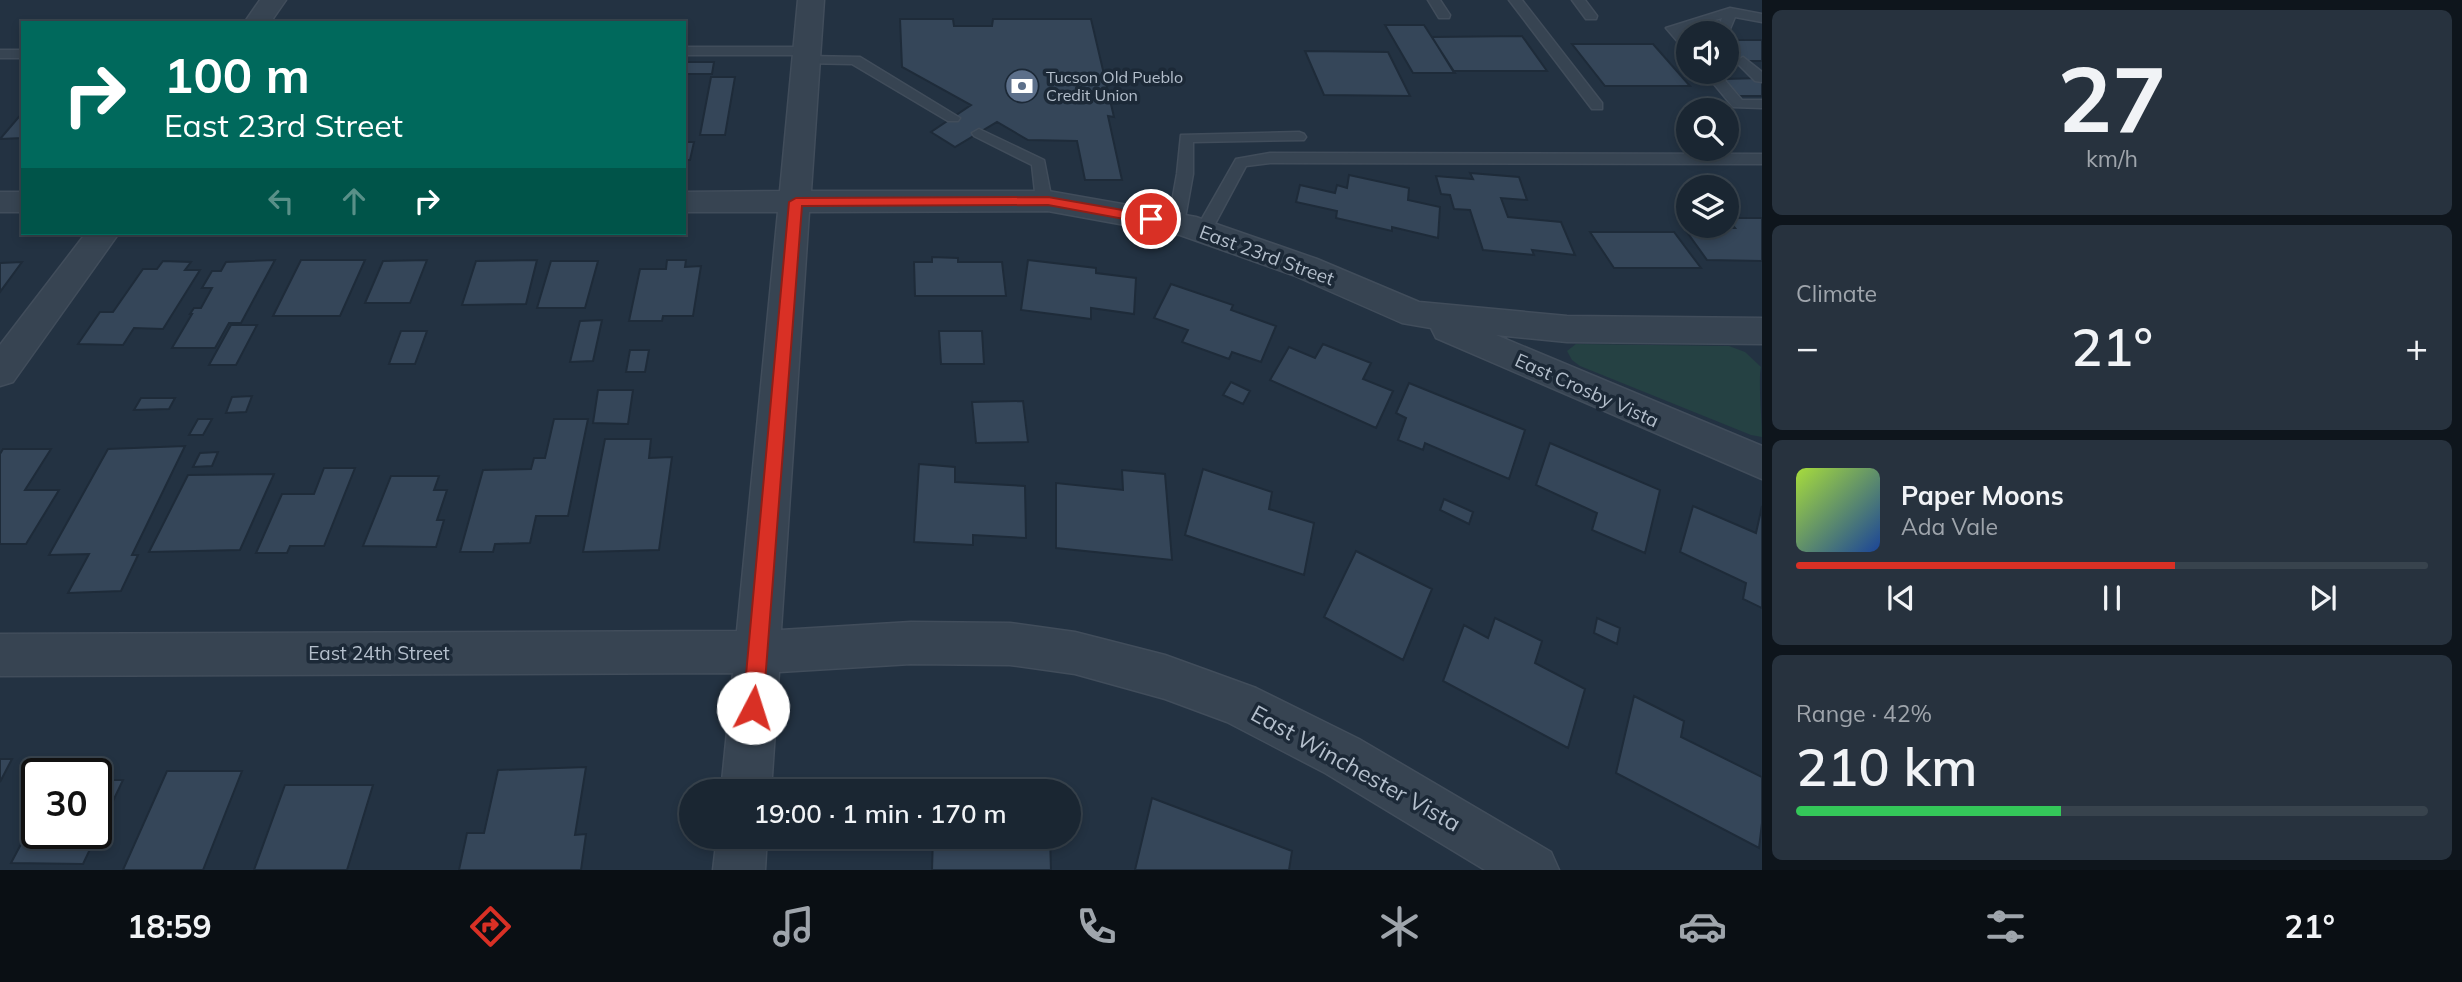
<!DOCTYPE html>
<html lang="en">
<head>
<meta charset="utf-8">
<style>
  body { margin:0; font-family:Mulish,sans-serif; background:#27323e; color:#f1f3f6; height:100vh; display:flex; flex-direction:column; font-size:26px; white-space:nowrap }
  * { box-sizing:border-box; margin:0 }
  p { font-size:23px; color:#9fa5ac }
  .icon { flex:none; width:38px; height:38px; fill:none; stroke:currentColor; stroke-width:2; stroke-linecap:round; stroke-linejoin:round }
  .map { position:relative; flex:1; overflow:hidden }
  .panel { display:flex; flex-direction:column; gap:10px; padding:10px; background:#0e151c; width:700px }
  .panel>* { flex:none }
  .hud { position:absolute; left:21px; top:21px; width:665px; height:214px; border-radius:0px; box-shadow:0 4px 10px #0003,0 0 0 2px #38434d; background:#00695c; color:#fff; overflow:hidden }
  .controls { position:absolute; left:1676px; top:21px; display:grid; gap:14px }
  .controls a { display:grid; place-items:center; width:63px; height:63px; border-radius:50%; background:#1a2632; box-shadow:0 4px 10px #0003,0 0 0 2px #38434d; font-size:35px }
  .speed { position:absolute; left:21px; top:758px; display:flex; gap:14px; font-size:35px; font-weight:700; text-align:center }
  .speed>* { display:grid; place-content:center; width:91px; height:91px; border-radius:50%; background:#1a2632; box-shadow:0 4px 10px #0003,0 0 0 2px #38434d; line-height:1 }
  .speed .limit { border:4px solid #111; border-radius:10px; background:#fff; color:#111 }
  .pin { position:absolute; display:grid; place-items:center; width:60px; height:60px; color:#fff; margin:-30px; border:4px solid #fff; border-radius:50%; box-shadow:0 2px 7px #0007 }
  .me { position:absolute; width:77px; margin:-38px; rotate:5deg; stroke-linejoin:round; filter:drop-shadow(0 0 5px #0008) }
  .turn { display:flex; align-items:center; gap:24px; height:147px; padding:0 28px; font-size:32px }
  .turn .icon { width:91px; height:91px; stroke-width:2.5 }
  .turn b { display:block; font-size:49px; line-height:60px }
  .lanes { display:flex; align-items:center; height:66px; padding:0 28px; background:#0003; justify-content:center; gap:35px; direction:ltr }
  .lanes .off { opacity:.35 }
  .big { font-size:52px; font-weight:600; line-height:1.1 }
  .panel .widget { flex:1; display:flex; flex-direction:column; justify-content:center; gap:10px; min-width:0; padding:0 24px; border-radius:10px; background:#27323e }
  .panel .dial { align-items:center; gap:0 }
  .dial b { font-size:91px; line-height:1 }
  .song { display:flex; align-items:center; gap:21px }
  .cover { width:84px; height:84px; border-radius:10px; background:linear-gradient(135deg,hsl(80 70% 55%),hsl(220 70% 35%)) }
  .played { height:7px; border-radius:4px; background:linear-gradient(90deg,#d93025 60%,#38434d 60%) }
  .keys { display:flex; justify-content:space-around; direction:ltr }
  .heat { display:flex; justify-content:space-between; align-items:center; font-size:38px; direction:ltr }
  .charge { height:10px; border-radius:5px; background:linear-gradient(90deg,#34c759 42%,#38434d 0) }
  .trip { position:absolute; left:679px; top:779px; width:402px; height:70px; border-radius:35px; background:#1a2632; box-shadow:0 4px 10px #0003,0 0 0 2px #38434d; font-weight:600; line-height:70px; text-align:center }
  .dock { display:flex; height:112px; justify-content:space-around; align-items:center; background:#0a0f14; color:#9fa5ac }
  .dock .icon { width:49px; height:49px }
  .dock .current { color:#d93025 }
  .dock b { font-size:32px; color:#f1f3f6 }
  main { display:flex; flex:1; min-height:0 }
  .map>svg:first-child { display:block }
  .green { fill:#254143 }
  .building { fill:#354659; stroke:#1e2b39; stroke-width:2 }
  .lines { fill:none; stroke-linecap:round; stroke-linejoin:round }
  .service-casing { stroke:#414d5b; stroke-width:3 }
  .minor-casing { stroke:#414d5b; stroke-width:3 }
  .service { fill:#374452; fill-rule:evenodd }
  .minor { fill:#374452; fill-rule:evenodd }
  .route { fill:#d93025; stroke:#8d1f18; stroke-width:2 }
  .labels { text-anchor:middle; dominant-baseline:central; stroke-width:7; stroke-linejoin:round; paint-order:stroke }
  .far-poi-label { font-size:16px; fill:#b4bfcc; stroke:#1c2937; text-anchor:start }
  .street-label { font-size:19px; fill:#b4bfcc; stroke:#1c2937 }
  .near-street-label { font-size:23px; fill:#b4bfcc; stroke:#1c2937 }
</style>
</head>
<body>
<main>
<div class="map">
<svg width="1762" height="870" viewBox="0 0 1762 870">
  <rect width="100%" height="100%" fill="#233242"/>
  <!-- green -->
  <path class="green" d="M1576,344L1729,346L1745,352L1761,367C1758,380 1762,420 1762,437L1751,435L1580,366L1572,360L1567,351Z"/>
  <!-- building -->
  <path class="building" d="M900,19H953L954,26H992L993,19H1091L1114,117L1108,116L1122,180H1085L1077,141L1028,140L997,122L955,147L931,132L971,105L902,67Z
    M1385,25H1424L1455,73H1413Z
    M1522,36L1547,71H1453L1432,37Z
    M1727,40H1762V61H1727Z
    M1572,44H1653L1690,86H1605Z
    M1305,51L1388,52L1410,96L1324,95Z
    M684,62H714L712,74H684Z
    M711,77H735L725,135H700Z
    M1762,78V96H1739L1723,79Z
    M23,112V138L0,139Z
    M684,142H694L690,160H684Z
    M1470,173L1519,177L1527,200L1501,198L1508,217L1561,222L1575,255L1532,250L1534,255L1483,250L1470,210L1454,209L1450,195L1441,194L1436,176L1473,179Z
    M1349,175L1409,188L1408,200L1440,207L1438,238L1392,227V231L1336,218L1337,211L1296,202L1300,185L1335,193L1337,185L1347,188Z
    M1727,218H1762V261L1707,260L1684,228H1735Z
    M1590,232H1674L1701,268H1614Z
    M932,257L958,258V262H1002L1006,296H915L914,262H932Z
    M275,260L241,323H229L215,348H172L192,314H190L194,308H201L212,288H202L212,271H221L226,262Z
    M301,260H365L340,316H273Z
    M427,260L410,303H365L383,261Z
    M537,260L526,304L462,305L476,261Z
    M667,260H686L685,267L701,266L693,316H663L662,321H629L640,269H666Z
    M1028,260L1096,268V273L1136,278L1134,314L1091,308V319L1021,310Z
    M163,261L191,262L185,270H200L163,329L134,328L123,345L78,344L100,312H113L143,269H157Z
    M551,261H598L585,308H537Z
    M22,262L0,292V263Z
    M1171,284L1233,305L1231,310L1276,326L1261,362L1232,352L1229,359L1182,342L1188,330L1154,318Z
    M602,320L593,361L570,362L580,321Z
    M231,325H257L236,365H209Z
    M401,331H427L415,364H389Z
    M939,331H982L984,364H941Z
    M1323,344L1371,363L1363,379L1393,391L1376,428L1270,380L1289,347L1315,358Z
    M630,350H649L645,372H626Z
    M1231,382L1250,391L1243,404L1223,395Z
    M1409,383L1525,430L1509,479L1425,443L1423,450L1398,440L1406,418L1396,413Z
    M598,390H633L628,424L593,423Z
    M252,396L246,412L226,413L232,397Z
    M141,398H175L169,409L134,410Z
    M1023,401L1028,442L976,443L972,402Z
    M198,419H212L203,435H189Z
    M554,419H588L568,516H536L530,543L495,544L493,552H460L483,470L531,469L534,458H545Z
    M605,439H651L649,458L672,457L659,550L583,552Z
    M1550,443L1660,490L1645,553L1592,530L1597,513L1536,485Z
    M185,446L132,555H138L121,591L68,593L89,554L49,555L108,449Z
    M3,449H51L25,490H59L26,544H0V454Z
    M218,452L212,466L193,467L200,453Z
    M919,464L955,467V482L1025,486L1026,538L973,535V545L914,542Z
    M324,468H355L324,546H290L287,553H256L282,494H314Z
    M1203,469L1272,492L1269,509L1314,523L1304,575L1185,535Z
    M1122,470L1165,474L1172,560L1056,548V483L1123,490Z
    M274,474L240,550L149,552L188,475Z
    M391,476H439L434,490H447L437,520H444L436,547L363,546Z
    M1444,499L1473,512L1469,524L1440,510Z
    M1693,506L1756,533L1762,506V608L1743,599L1746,583L1680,552Z
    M1356,551L1432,589L1403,660L1324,617Z
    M1495,618L1542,641L1535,663L1585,689L1568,748L1443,681L1464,625L1488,638Z
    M1597,618L1620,628L1617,644L1594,633Z
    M1634,696L1684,721L1681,737L1762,777V823L1759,848L1616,773Z
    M0,759H12L0,782Z
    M586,767L575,835L586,834L581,870H459L467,833H484L498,770Z
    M167,771H242L203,870H123Z
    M96,780H123L83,864L11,863L37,814V833H96Z
    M285,785H373L347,870H254Z
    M1152,798L1292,851L1289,870H1135Z
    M933,836H1050L1051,870H932Z"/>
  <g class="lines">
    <!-- service casing -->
    <g class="service-casing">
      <path id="service" d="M1428,0H1440L1450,15L1449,18H1439Z
        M1509,0H1522L1602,103V109H1592Z
        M1572,0H1585L1597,16L1596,19H1586Z
        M1730,8L1762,14V22L1735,17L1727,36V33H1717L1722,18L1682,30L1689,38V50L1684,49L1666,28Z
        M684,47H807L814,51L807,55H684Z
        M0,50H23V58H0Z
        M806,56L860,57L960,118L958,121H948L852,64L801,63V57Z
        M1743,57L1762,72V82L1755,81L1738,64L1736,61Z
        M1704,72H1718L1742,100H1762V108L1733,107Z
        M979,129L1044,160L1052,201L1050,205H1038L1036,201L1032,165L974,136L972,133Z
        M1299,132L1304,134L1306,137L1304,140L1193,142V174L1184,224L1176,229L1170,228L1168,224L1177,174L1181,135Z
        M1270,153L1762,154V164L1270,163L1246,166L1209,235H1197L1195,231L1236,159Z"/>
    </g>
    <!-- minor casing -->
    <g class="minor-casing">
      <path id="minor" d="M260,0H286L270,23H244Z
        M798,0H824L811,191H1048L1196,217L1317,259L1419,302L1567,316L1762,318V344L1567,342L1496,335L1762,446V479L1436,338L1431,328L1402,323L1293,275L1180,235L1048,211L809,212L781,630L911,622L1010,623L1075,632L1165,655L1256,688L1359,739L1551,852L1559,870H1485L1325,773L1227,722L1165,699L1075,674L1010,665L911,664L779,672L771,791H721L733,673L0,676V634L737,631L778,212H684V192L780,191Z
        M0,192H23V212H0Z
        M86,233H119L13,382L0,386V345Z
        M717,836H767L765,870H713Z"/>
    </g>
    <!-- service -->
    <use href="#service" class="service"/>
    <!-- minor -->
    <use href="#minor" class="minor"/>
  </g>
  <!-- route -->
  <path class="route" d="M1048,197L1151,215L1157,219L1151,224L1048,205L802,206L763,708L760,714L753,717L746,714L743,708L789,202L796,198Z"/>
  <!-- icons -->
  <defs>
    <g id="bank-disc" transform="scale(1.75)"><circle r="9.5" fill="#5c6f8a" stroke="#1c2937"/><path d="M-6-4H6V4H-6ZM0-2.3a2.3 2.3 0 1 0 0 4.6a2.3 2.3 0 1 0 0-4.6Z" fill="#fff"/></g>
  </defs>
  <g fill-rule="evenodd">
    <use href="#bank-disc" x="1022" y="86"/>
  </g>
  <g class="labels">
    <!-- far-poi labels -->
    <g class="far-poi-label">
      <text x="1046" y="77">Tucson Old Pueblo<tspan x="1046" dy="18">Credit Union</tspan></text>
    </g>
    <!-- street labels -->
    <g class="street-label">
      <text transform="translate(1267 255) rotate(20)">East 23rd Street</text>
      <text transform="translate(1587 390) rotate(24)">East Crosby Vista</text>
      <text x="379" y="653">East 24th Street</text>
    </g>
    <!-- near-street labels -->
    <g class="near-street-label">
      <text transform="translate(1356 768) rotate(29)">East Winchester Vista</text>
    </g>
  </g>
</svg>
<div class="controls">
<a><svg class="icon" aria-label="sound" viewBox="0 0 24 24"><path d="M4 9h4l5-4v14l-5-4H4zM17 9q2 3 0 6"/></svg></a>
<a><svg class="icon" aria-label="search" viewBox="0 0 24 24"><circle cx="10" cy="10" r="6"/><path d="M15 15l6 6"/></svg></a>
<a><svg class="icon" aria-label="layers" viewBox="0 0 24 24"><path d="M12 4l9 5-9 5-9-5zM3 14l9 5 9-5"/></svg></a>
</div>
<div class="speed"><div class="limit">30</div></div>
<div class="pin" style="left:1151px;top:219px;background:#d93025"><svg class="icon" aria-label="arrive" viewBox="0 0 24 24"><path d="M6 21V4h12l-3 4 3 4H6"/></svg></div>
<svg class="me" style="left:753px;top:708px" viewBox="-20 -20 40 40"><circle r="19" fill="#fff"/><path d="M0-13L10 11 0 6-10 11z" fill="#d93025"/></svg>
<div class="trip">19:00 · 1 min · 170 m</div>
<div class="hud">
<div class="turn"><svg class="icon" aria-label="right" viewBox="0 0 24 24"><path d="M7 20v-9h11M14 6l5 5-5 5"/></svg><div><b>100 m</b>East 23rd Street</div></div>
<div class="lanes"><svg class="icon off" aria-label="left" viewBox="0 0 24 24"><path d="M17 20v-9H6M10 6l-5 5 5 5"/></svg><svg class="icon off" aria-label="ahead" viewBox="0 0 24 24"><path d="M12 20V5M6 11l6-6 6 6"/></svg><svg class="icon" aria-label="right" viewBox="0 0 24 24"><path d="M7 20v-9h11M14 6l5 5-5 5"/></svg></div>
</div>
</div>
<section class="panel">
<div class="widget dial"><b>27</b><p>km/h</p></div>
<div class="widget"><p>Climate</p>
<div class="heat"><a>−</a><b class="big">21°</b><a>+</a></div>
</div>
<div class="widget">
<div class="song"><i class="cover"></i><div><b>Paper Moons</b><p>Ada Vale</p></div></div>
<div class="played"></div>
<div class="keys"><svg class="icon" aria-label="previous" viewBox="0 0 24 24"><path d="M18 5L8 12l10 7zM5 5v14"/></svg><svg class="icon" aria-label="pause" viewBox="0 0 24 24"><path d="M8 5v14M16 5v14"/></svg><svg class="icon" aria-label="next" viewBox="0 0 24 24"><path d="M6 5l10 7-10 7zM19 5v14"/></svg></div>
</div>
<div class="widget"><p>Range · 42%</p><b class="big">210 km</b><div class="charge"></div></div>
</section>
</main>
<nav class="dock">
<b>18:59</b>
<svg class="icon current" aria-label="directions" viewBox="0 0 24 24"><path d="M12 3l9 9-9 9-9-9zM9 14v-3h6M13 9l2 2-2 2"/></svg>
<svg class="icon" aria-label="music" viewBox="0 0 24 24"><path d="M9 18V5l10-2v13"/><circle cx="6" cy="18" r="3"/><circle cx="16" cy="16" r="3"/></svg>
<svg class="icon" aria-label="phone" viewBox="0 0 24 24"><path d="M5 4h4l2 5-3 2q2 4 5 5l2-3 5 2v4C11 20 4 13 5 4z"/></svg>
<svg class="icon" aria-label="climate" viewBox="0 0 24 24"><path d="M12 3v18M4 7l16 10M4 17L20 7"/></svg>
<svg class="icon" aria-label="car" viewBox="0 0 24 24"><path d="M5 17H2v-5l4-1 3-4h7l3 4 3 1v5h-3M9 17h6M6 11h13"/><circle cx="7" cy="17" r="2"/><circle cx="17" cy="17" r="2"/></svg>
<svg class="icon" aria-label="filters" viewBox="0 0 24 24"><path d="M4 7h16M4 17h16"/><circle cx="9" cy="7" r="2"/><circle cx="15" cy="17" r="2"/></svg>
<b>21°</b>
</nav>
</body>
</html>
